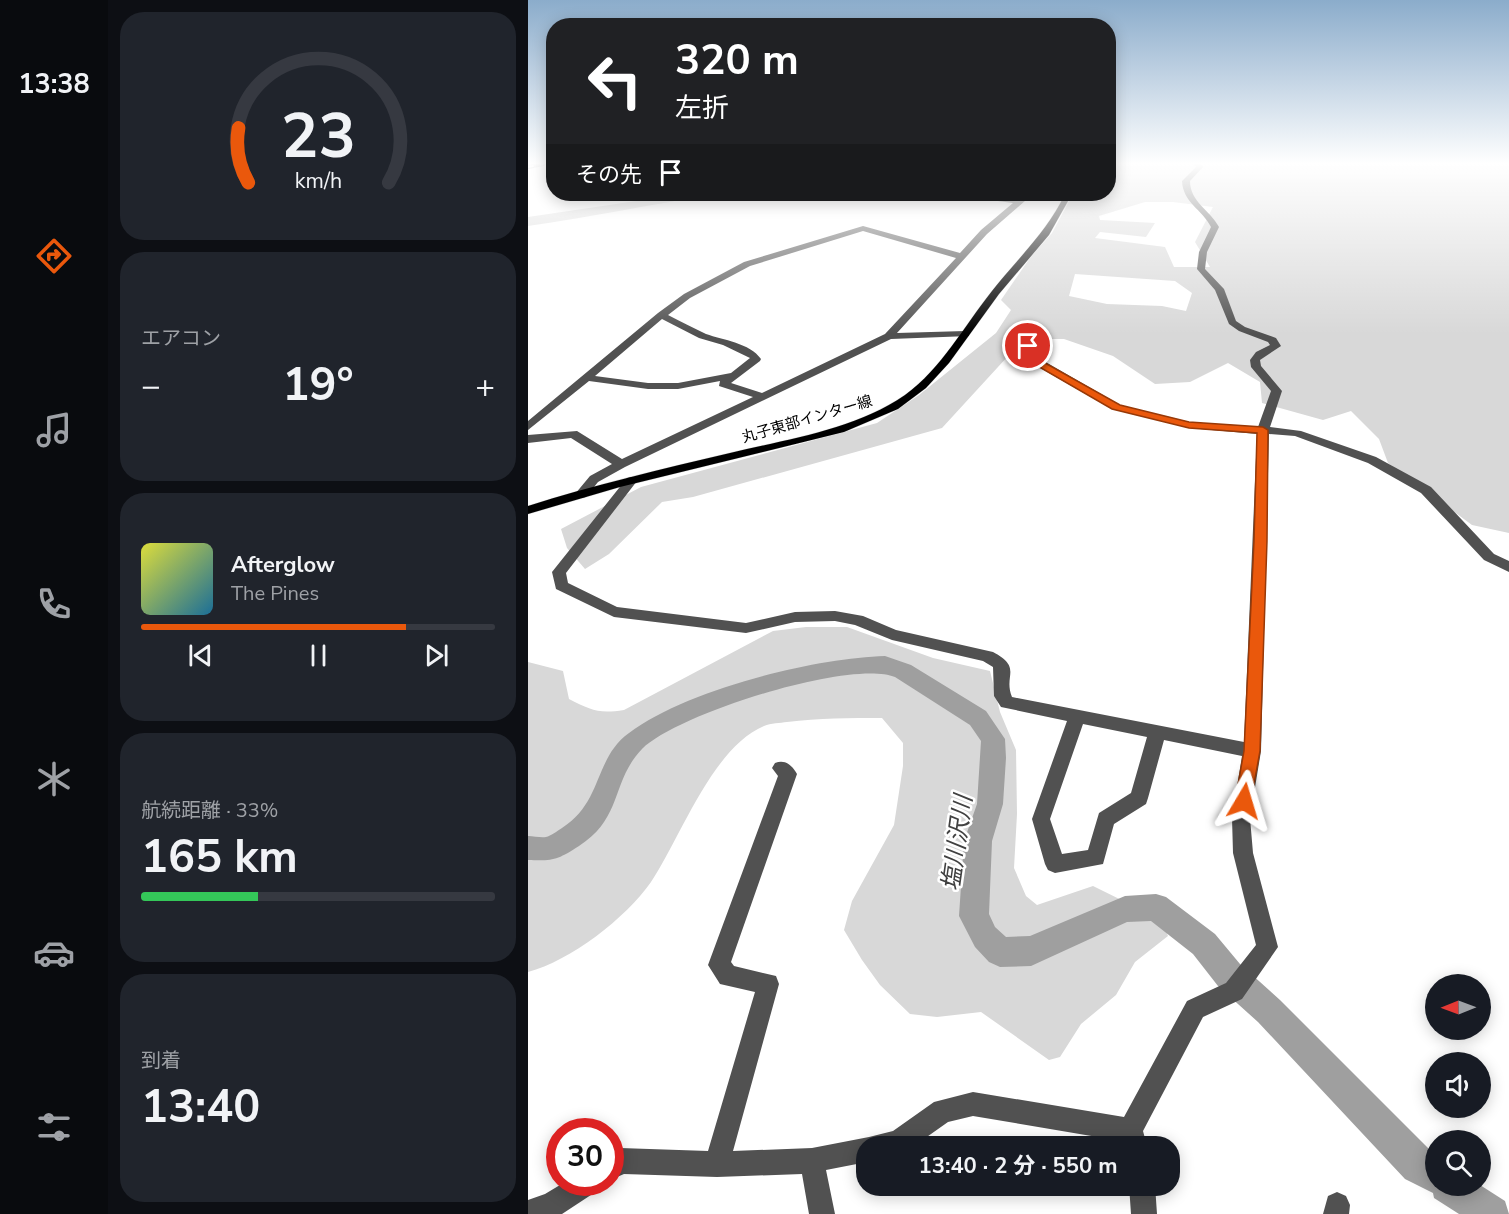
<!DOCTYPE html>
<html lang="ja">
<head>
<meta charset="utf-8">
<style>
  body { margin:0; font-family:"Nunito Sans","Noto Sans JP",sans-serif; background:#20242c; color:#f1f3f6; height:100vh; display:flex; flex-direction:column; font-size:22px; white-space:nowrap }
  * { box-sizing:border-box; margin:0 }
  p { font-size:20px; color:#9ea1a6 }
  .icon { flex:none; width:33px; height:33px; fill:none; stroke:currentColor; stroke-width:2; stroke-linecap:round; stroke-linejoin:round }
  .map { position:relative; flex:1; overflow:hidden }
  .side { display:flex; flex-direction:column; gap:12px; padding:12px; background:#0d0f14; width:420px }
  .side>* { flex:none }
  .top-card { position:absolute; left:18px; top:18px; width:570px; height:183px; border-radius:24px; box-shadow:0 3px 15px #0003; background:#202124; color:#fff; overflow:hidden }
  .needle { width:39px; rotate:269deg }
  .controls { position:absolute; left:897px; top:974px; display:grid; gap:12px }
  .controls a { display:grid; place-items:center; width:66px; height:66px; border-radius:50%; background:#171b24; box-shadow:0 3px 15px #0003; font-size:30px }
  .speed { position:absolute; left:18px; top:1118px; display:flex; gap:12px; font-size:30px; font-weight:700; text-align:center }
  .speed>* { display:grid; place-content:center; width:78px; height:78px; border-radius:50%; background:#171b24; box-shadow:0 3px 15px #0003; line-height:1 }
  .speed .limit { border:9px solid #d22; background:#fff; color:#111 }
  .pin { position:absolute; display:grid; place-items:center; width:51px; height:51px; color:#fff; margin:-26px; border:3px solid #fff; border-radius:50%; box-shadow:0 2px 6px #0007 }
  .me { position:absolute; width:66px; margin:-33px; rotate:7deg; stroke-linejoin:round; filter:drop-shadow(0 0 4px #0008) }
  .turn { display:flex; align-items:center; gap:21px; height:126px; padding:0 30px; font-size:27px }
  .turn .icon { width:78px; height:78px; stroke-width:2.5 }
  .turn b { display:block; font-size:42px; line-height:51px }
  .then { display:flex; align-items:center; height:57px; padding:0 30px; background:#0003; gap:12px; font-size:22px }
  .big { font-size:45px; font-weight:700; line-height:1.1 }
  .side .widget { flex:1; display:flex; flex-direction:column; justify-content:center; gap:9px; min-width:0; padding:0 21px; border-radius:24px; background:#20242c }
  .side .dial { align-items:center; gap:0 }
  .dial svg { height:156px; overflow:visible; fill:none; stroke:#363941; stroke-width:7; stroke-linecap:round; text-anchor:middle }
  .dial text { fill:#f1f3f6; stroke:none }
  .song { display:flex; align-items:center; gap:18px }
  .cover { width:72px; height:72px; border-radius:9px; background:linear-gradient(135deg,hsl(60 70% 55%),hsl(200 70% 35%)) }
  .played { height:6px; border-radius:3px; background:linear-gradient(90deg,#ea580c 75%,#363941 75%) }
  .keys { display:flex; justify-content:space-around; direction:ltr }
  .heat { display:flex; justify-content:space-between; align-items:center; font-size:33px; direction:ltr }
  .charge { height:9px; border-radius:4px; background:linear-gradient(90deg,#34c759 33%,#363941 0) }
  .trip { position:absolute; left:328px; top:1136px; width:324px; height:60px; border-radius:24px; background:#171b24; box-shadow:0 3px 15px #0003; font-weight:700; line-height:60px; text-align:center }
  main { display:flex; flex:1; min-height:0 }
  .dock { display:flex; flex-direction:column; width:108px; justify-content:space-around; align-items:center; background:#090b0e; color:#9ea1a6 }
  .dock .icon { width:42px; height:42px }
  .dock .on { color:#ea580c }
  .dock b { font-size:27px; color:#f1f3f6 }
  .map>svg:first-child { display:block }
  .green { fill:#d8d8d8; fill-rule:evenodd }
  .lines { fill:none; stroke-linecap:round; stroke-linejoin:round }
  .river { fill:#9f9f9f; fill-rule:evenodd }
  .major-casing { stroke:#dbdbdb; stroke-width:1 }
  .minor { fill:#515151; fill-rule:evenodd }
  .major { fill:#000; fill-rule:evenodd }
  .rail-casing { stroke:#000; stroke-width:4 }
  .rail { stroke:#fff; stroke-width:2; stroke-dasharray:6; stroke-linecap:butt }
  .route { fill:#ea580c; stroke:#983908; stroke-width:1.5 }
  .labels { text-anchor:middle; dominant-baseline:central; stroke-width:5; stroke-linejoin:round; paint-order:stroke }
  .far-street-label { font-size:15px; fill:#000; stroke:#fff }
  .near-water-label { font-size:24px; font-style:italic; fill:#404040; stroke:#fff }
</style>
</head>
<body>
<main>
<nav class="dock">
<b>13:38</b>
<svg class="icon on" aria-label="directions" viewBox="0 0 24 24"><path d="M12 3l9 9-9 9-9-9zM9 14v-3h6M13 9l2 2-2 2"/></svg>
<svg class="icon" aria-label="music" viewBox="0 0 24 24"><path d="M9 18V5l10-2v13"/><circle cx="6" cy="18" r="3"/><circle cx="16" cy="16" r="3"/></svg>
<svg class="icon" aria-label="phone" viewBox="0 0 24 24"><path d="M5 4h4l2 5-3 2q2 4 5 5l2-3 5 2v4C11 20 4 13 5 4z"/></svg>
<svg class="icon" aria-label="climate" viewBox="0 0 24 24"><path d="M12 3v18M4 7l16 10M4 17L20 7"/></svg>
<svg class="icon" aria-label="car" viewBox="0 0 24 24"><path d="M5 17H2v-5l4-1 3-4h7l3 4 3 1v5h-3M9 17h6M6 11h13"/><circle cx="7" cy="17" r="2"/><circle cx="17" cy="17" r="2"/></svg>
<svg class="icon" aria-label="filters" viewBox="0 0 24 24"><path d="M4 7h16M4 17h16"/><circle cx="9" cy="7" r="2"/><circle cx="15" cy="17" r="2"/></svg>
</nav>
<section class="side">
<div class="widget dial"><svg viewBox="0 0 100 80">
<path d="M14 69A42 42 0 1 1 86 69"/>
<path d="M14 69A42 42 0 0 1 9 41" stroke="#ea580c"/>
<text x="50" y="56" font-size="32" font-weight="700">23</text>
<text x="50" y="72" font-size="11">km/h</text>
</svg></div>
<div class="widget"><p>エアコン</p>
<div class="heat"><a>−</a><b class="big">19°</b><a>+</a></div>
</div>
<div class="widget">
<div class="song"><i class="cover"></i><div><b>Afterglow</b><p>The Pines</p></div></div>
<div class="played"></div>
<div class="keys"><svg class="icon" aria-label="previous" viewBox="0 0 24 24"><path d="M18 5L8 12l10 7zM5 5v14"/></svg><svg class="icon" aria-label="pause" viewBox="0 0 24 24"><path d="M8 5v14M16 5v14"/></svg><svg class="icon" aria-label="next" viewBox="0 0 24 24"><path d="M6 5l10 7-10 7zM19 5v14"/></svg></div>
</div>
<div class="widget"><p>航続距離 · 33%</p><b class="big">165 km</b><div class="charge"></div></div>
<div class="widget"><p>到着</p><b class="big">13:40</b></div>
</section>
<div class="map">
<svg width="981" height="1214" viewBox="0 0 981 1214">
  <rect width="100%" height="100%" fill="#fff"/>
  <!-- green -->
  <path class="green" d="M581,164H981V533L944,525L860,463L851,439L823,411L795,420L734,403L732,382L700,363L662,382L627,384L585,356L536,339H516L481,355L414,428L165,497L134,502L81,554L57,569L39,548L33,529L113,487L349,423L391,395L468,333L483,310L473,300L504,255L524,233L545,194H580ZM617,202H645L685,207L667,242L682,267H646L637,247L567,238L572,232L618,237L627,223L572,220L571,216ZM547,274L647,281L664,293L658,311L634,306L579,304L541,296Z
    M156,194H185C123,205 62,217 0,226V217Z
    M278,627H319L405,658L462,671L472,712L488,750L489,814L486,868L498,896L509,905L565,886L634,920L640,936L607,962L588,995L553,1024L532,1057L521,1060L453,1012L409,1017L382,1014L352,985L334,960L316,930L324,901L366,825L375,766V743L354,718C322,718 291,718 259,722C252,723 243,723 236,726C184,748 153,837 123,882C98,918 42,961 0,972V662L35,671L41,699C63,710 70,714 96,710L245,631Z"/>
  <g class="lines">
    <!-- river -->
    <path class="river" d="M357,656L383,665L458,711L477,739L478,758L475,804L464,841L461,914L467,927L478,937L502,936L597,896L628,894L638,897L687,934L712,964L752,1000L908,1156V1185H952L977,1201L981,1214H931L906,1198L905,1193L877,1179L730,1022L690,986L665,954L623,921L599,922L503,966L472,967L461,962L447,947L431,916L436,841L449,804L453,741L442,725L367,677C322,659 149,714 114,749C83,781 95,818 51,846C29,860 26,861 0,860V836C6,836 13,838 18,837C23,836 29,831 34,828C75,802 66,758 101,733C158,690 286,658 357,656Z"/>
    <!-- major casing -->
    <g class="major-casing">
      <path id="major" d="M537,194H544L521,235L471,294L421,363L398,388L370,409L316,432L92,487L0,514V506C66,485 134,469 202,453C260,439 326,430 377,395C414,368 436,326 464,291C490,258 519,232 537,194Z"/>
    </g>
    <!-- minor -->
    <path class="minor" d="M666,164H673L675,167L662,181C662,202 682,210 691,227L679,252L677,269L696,289L708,321L717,327L748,338L753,346L732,360L733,366L754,391L742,427L773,431L848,457L903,487L966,554L981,561V572L956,560L893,493L840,463L767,436L741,434L733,751L722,818L725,853L750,947L714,999L675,1017L615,1131L619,1146H595L593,1141L445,1116L420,1122L386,1146H339V1162L298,1170L307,1214H281L274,1174L189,1177L96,1174L82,1180V1152L92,1148L180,1151L227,992L192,984L180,965L250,776L244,768L247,763C257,759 264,765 269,774L203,962L206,966L248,976L251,984L205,1151L284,1148L341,1137L365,1131L406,1102L445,1092L596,1117L659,1001L698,983L728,945L705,853L704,818L714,756L636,740L620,798L618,804L586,824L575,864L527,873L520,870L517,864L504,819L539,721L473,707L466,696L465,667L455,661L364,640L327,625L307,621L267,622L218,633L86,617L28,589L24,572L99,478L103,477L109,481L38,573L40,583L89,607L218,623L267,612L307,611L335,616L368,630L465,652C495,668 475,675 484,697L716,742L729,434L661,428L584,409L500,361L495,346L504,344L509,357L592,405L661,422L730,427L743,391L723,367L722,360L728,352L742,345L740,342L711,331L701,324L687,290L669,269L671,252L683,227C674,209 655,203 654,181L668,167ZM555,724L619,737L603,793L571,813L560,850L534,854L522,819Z
      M429,194L490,199L497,194H505L459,234L369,333L437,331L441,332V336L363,339L97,467L70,482L58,497L53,498L47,494L62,476L84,464L43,438L0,443V435L49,431L94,459L225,397L191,386L192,381L150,389H120L61,381L0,430V421L130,313L156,294L216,262L335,226L432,253L453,230L485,203L432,196ZM335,231L428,258L357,334L234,393L203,383L232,361L233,359C222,343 195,340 178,334C165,328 152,321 140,315L162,298L222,266ZM134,319L171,338L195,345L222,358L203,373L150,383H120L67,376Z
      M37,1182H73L69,1191L34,1214H0V1200L17,1194Z
      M601,1185H627L629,1214H603Z
      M809,1192L818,1196L822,1205L821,1214H795L800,1196Z"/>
    <!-- major -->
    <use href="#major" class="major"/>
    <!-- rail casing -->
    <g class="rail-casing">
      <path id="rail" d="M0,167L15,164"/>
    </g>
    <!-- rail -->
    <use href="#rail" class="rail"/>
  </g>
  <!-- sky -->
  <linearGradient id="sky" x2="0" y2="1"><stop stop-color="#8baccb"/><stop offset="0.49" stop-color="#fff"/><stop offset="1" stop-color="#fff" stop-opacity="0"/></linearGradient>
  <rect width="981" height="334" fill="url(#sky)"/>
  <!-- route -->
  <path class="route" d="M500,343L505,346L508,358L592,405L661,422L735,427L740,430L739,541L732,751L722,806L716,808L710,806L707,801L716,751L726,541L729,433L661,428L584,409L501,361L496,346Z"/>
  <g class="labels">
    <!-- far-street labels -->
    <g class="far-street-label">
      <text transform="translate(279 419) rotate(-16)">丸子東部インター線</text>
    </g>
    <!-- near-water labels -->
    <g class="near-water-label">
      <text transform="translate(429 843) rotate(-82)">塩川沢川</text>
    </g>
  </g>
</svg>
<div class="controls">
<a><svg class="needle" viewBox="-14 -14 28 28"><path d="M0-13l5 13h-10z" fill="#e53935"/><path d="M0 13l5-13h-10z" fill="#9ea1a6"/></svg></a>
<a><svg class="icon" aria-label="sound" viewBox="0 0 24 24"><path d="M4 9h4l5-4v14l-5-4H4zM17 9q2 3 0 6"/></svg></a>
<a><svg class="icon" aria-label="search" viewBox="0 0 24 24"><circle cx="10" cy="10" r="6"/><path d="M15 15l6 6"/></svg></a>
</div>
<div class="speed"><div class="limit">30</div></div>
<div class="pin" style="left:500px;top:346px;background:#d93025"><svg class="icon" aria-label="arrive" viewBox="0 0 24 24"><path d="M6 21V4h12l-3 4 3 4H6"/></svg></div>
<svg class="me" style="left:716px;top:801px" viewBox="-20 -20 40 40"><path d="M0-17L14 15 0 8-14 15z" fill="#ea580c" stroke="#fff" stroke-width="4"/></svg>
<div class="trip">13:40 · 2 分 · 550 m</div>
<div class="top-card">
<div class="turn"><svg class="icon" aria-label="left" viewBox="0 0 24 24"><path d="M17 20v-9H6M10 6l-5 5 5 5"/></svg><div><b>320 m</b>左折</div></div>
<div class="then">その先<svg class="icon" aria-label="arrive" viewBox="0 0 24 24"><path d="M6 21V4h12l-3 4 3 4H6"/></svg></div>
</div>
</div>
</main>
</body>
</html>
